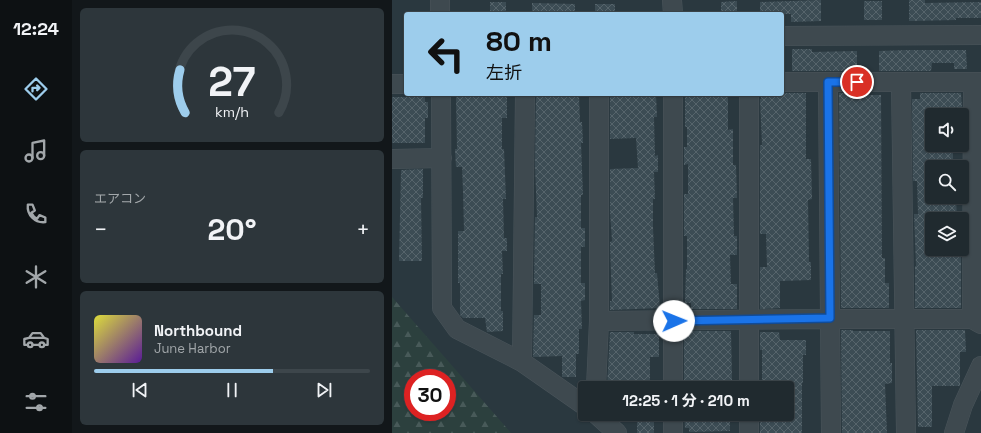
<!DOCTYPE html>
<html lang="ja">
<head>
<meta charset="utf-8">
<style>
  body { margin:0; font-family:"Space Grotesk","Noto Sans JP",sans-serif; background:#2d363b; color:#f1f3f6; height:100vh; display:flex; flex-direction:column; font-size:15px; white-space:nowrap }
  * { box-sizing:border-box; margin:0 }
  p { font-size:13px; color:#a2a7aa }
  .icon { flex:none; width:22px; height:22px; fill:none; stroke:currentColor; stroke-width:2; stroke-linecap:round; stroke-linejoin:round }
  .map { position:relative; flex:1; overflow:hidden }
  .details { display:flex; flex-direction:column; gap:8px; padding:8px; background:#12171a; width:320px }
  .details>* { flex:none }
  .guide { position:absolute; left:12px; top:12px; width:380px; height:84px; border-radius:4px; box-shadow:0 1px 3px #0004,0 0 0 1px #3d464b; background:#9dcdec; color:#111; overflow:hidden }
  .controls { position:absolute; left:533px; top:108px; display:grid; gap:8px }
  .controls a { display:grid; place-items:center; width:44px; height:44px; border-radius:4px; background:#202a2f; box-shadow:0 1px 3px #0004,0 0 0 1px #3d464b; font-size:20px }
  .speed { position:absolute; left:12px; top:369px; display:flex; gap:8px; font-size:20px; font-weight:700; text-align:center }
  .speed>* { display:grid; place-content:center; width:52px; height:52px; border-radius:50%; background:#202a2f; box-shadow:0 1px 3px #0004,0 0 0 1px #3d464b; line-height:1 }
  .speed .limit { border:6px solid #d22; background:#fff; color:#111 }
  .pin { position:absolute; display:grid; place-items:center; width:34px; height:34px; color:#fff; margin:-17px; border:2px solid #fff; border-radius:50%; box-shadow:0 1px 4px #0007 }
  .me { position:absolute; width:44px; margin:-22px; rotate:89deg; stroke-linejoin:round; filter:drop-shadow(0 0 3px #0008) }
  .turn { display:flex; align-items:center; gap:14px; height:84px; padding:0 16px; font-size:18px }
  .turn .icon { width:52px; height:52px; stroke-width:2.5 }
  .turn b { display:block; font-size:28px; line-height:34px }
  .big { font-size:30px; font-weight:700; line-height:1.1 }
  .details .tile { flex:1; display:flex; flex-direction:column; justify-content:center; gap:6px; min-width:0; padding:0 14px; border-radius:6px; background:#2d363b }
  .details .dial { align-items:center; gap:0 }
  .dial svg { height:104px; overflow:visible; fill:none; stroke:#3d464b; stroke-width:7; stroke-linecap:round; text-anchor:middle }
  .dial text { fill:#f1f3f6; stroke:none }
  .song { display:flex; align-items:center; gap:12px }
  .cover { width:48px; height:48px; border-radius:6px; background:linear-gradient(135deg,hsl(60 70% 55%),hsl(270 70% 35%)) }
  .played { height:4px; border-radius:2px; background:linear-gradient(90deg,#9dcdec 65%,#3d464b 65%) }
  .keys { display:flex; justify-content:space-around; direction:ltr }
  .heat { display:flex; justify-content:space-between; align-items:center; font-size:22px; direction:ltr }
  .trip { position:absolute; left:186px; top:381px; width:216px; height:40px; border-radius:4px; background:#202a2f; box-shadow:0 1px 3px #0004,0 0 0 1px #3d464b; font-weight:700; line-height:40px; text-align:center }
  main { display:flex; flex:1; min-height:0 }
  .tab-bar { display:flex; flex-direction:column; width:72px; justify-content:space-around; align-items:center; background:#0d1113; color:#a2a7aa }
  .tab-bar .icon { width:28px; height:28px }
  .tab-bar .active { color:#9dcdec }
  .tab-bar b { font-size:18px; color:#f1f3f6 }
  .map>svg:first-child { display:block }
  .forest { fill:url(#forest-firs); fill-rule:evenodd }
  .building { fill:url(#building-cross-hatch) }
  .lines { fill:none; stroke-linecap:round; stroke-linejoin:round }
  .minor-casing { stroke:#4a555b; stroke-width:20 }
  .minor { stroke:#3e494f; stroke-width:19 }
  .route-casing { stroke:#114b97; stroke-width:10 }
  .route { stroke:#1a73e8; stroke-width:7 }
</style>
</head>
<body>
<main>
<nav class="tab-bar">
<b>12:24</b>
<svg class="icon active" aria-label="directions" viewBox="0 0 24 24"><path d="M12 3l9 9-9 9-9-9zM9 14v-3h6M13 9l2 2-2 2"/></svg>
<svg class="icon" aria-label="music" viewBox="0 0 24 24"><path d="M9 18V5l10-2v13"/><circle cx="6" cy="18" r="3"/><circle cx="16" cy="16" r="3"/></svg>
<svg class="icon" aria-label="phone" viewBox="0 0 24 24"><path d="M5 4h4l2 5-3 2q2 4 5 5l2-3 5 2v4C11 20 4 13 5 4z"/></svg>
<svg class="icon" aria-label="climate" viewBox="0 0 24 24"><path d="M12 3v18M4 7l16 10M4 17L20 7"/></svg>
<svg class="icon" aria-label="car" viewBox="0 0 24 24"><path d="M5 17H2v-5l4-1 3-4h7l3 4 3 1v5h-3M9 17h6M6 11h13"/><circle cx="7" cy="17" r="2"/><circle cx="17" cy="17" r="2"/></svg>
<svg class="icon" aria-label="filters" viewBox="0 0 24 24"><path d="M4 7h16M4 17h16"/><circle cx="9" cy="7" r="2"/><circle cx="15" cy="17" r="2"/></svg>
</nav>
<section class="details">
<div class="tile dial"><svg viewBox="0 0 100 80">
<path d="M14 69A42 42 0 1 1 86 69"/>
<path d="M14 69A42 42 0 0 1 10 36" stroke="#9dcdec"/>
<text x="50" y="56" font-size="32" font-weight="700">27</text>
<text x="50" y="72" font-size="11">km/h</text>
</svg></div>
<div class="tile"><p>エアコン</p>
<div class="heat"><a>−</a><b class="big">20°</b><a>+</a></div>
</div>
<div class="tile">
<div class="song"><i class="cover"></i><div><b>Northbound</b><p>June Harbor</p></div></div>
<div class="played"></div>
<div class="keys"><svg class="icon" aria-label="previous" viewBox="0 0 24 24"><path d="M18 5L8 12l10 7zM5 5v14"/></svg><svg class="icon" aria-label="pause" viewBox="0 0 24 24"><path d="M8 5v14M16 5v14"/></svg><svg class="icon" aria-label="next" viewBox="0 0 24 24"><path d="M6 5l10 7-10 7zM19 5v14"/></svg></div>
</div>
</section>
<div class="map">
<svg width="589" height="433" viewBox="0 0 589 433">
  <defs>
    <pattern id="forest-firs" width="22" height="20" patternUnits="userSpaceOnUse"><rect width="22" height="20" fill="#2c403e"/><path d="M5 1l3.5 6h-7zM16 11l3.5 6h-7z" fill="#485a59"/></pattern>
    <pattern id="building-cross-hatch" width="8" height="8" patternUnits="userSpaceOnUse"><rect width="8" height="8" fill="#3c4c54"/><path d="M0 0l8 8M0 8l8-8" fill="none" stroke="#56646b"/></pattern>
  </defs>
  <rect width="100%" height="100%" fill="#2a383f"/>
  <!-- forest -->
  <path class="forest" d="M0,297L119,433H0ZM21,378H55V412H21Z"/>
  <!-- building -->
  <path class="building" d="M429,0V21L399,22V14H368V2Z
    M517,0H533V3L589,2V18H564V20L517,21Z
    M345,1V14H329V2Z
    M472,1H490V20H472Z
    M98,2H114V14H98Z
    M140,3L183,4V14H140Z
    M203,4H223V14H203Z
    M400,49H420V52L465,51V71H400Z
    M514,50H574L575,69H562V63H540L539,71H487V51Z
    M397,93H414V159H419L420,199L416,200L417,262H419V280L388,281V308L368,309V267H375L374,234H368V145H370L368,99H369V94Z
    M447,93H458V95H489L490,258H493V283H497V308H449Z
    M528,93H569L570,108H566V115H539V130H537V152L561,151V167H536L537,192L540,191V197H564L565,219H537L538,249H569V308H523V266H524L522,214H526L525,181H521L520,99H528Z
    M144,94L187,95L188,122H190L191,143H189L191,195H189V228H193V247H189V283H193V300L189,301L190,329H187V354H184V377H170V356L141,357L142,315H149V284H142L143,217H145L143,166Z
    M218,94H264L265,117H262L263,156L266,155V172H262L263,199H261V227L263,273H265L268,308L218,310V301H220L218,247V242L220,241L218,212V169L246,168L244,138L218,139Z
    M293,94H336V130L341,129V165H344L345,198H341L342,236H345V255H338L339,284H345V309H299V303H293L294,269H295V236H292V194H296V164L292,165V147H295V127H293Z
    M17,95H33V102H36V118H33V143H0V97H17Z
    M115,96V118H110V149H112L114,199H111L112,238H115V251H110L111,274H109V311H111V331L95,332L93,318H71L68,315V283H66V231H72L71,191L70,167H64L63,149H65L64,97Z
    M31,169V198H29L30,261H7L9,170Z
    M449,330H461V331H498V363H500V383L493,384L495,433H450Z
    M524,330H573L574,352H568V386H540V427H526Z
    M292,331H339L340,380H312V384L292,385Z
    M218,332H242V334H267V357H258V388H215Z
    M368,332H387L388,340H414V355H411V383H410V433H368V414H399V388H370V350H368Z
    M245,414H262V433H245Z
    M292,414H338V431L297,432V428H293Z"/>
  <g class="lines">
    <!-- minor casing -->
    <g class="minor-casing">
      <path id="minor" d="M48,0V14
        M280,0L281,14
        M390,36L589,35
        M390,82H589
        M436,82L439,433
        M509,83L514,433
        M0,84H14
        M49,94L50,308L65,329L130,362L193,406
        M281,94V388
        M357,94V388
        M0,159L50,158
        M580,319L581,82
        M207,321L438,319H580L589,324
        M130,362L133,94
        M204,388L207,321V94
        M204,414L225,433
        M281,433V414
        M357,433V414
        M562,433L571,405L589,366"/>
    </g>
    <!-- minor -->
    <use href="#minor" class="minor"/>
  </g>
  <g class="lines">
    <!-- route casing -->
    <g class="route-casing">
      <path id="route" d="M282,321L438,318L436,82H465"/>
    </g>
    <!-- route -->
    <use href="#route" class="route"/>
  </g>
</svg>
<div class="controls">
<a><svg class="icon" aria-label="sound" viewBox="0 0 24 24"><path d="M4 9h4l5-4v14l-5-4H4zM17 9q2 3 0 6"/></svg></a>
<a><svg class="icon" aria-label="search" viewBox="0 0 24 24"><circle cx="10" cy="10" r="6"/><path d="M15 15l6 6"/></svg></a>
<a><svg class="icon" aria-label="layers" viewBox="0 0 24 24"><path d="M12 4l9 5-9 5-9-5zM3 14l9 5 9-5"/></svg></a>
</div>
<div class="speed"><div class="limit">30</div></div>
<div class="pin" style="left:465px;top:82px;background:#d93025"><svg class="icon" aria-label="arrive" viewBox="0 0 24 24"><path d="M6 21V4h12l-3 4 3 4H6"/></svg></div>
<svg class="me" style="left:282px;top:321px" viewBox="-20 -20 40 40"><circle r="19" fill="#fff"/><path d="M0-13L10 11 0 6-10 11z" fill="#1a73e8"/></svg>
<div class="trip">12:25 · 1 分 · 210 m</div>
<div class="guide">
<div class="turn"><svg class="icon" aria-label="left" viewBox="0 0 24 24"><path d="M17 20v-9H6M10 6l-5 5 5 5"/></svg><div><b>80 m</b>左折</div></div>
</div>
</div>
</main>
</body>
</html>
